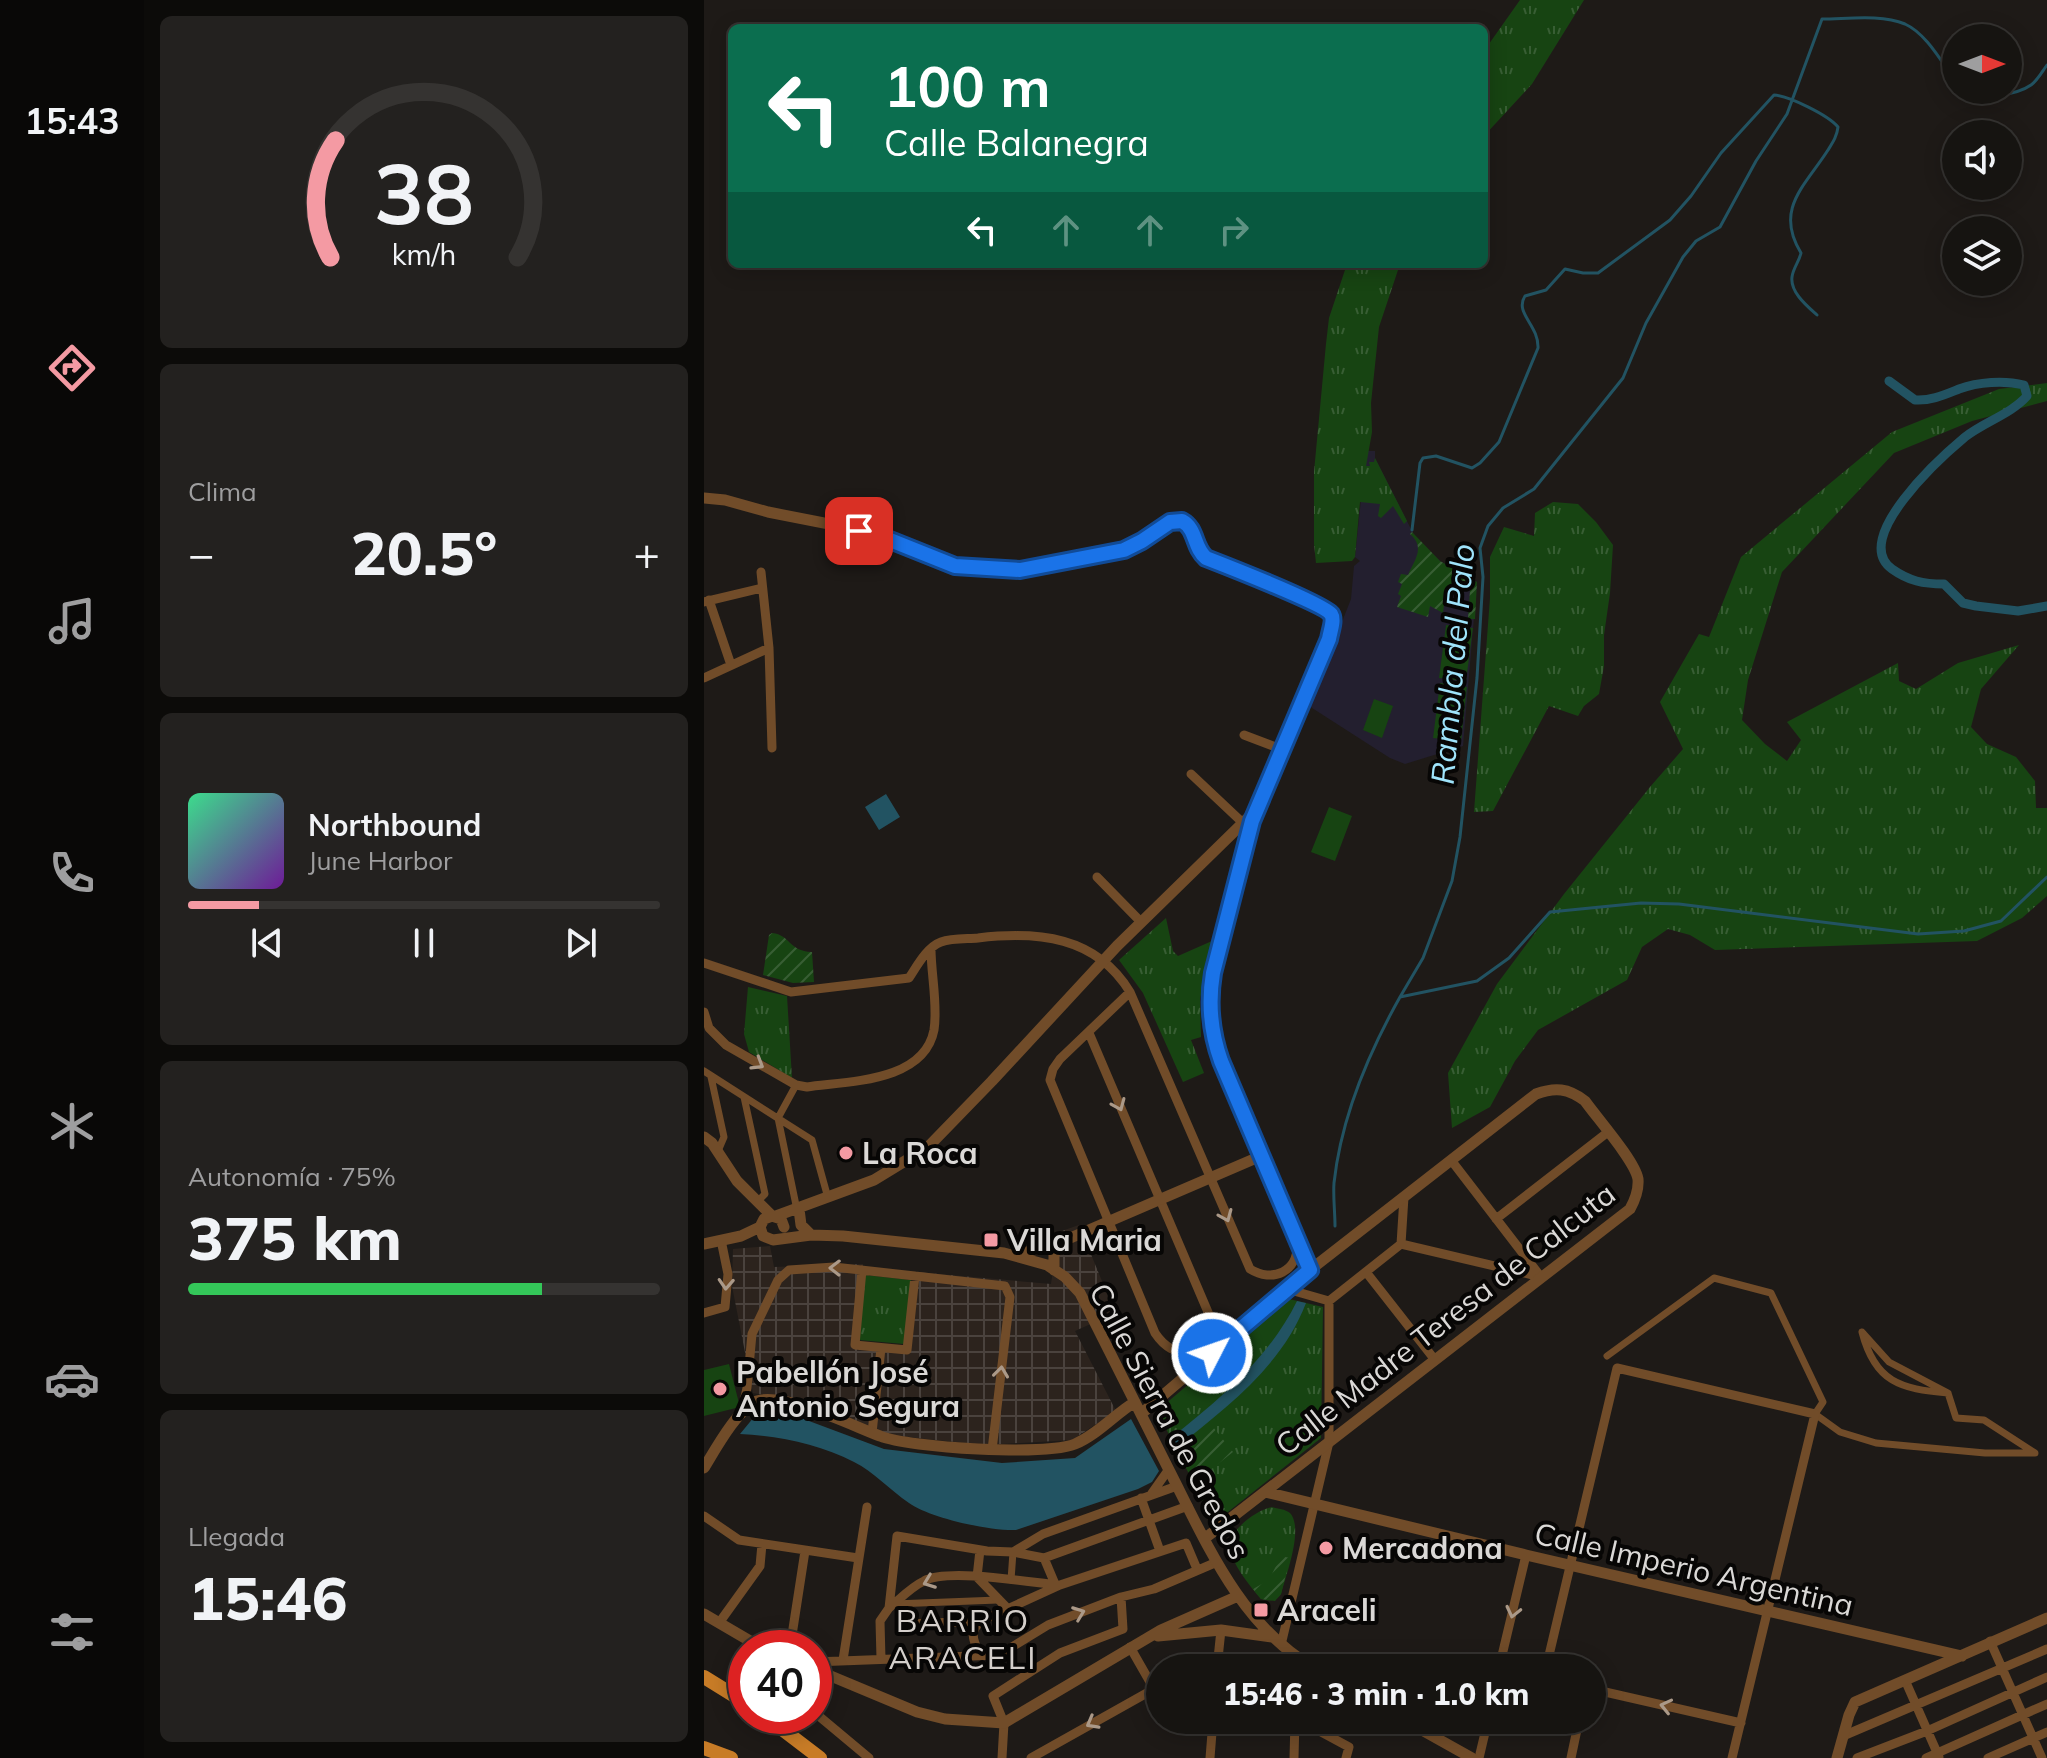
<!DOCTYPE html>
<html lang="es">
<head>
<meta charset="utf-8">
<style>
  body { margin:0; font-family:Mulish,sans-serif; background:#23211f; color:#f1f3f6; height:100vh; display:flex; flex-direction:column; font-size:30px; white-space:nowrap }
  * { box-sizing:border-box; margin:0 }
  p { font-size:26px; color:#9e9e9f }
  .icon { flex:none; width:44px; height:44px; fill:none; stroke:currentColor; stroke-width:2; stroke-linecap:round; stroke-linejoin:round }
  .map { position:relative; flex:1; overflow:hidden }
  .side { display:flex; flex-direction:column; gap:16px; padding:16px; background:#0c0b09; width:560px }
  .side>* { flex:none }
  .guide { position:absolute; left:24px; top:24px; width:760px; height:244px; border-radius:12px; box-shadow:0 4px 20px #0003,0 0 0 2px #353331; background:#0b6e4f; color:#fff; overflow:hidden }
  .needle { width:52px; rotate:90deg }
  .fabs { position:absolute; left:1238px; top:24px; display:grid; gap:16px }
  .fabs a { display:grid; place-items:center; width:80px; height:80px; border-radius:50%; background:#161411; box-shadow:0 4px 20px #0003,0 0 0 2px #353331; font-size:40px }
  .speed { position:absolute; left:24px; top:1630px; display:flex; gap:16px; font-size:40px; font-weight:700; text-align:center }
  .speed>* { display:grid; place-content:center; width:104px; height:104px; border-radius:50%; background:#161411; box-shadow:0 4px 20px #0003,0 0 0 2px #353331; line-height:1 }
  .speed .limit { border:12px solid #d22; background:#fff; color:#111 }
  .pin { position:absolute; display:grid; place-items:center; width:68px; height:68px; color:#fff; margin:-34px; border-radius:16px; box-shadow:0 4px 12px #0006 }
  .me { position:absolute; width:88px; margin:-44px; rotate:49deg; stroke-linejoin:round; filter:drop-shadow(0 0 6px #0008) }
  .turn { display:flex; align-items:center; gap:28px; height:168px; padding:0 24px; font-size:36px }
  .turn .icon { width:104px; height:104px; stroke-width:2.5 }
  .turn b { display:block; font-size:56px; line-height:68px }
  .lanes { display:flex; align-items:center; height:76px; padding:0 24px; background:#0003; justify-content:center; gap:40px; direction:ltr }
  .lanes .off { opacity:.35 }
  .big { font-size:60px; font-weight:800; line-height:1.1 }
  .side .card { flex:1; display:flex; flex-direction:column; justify-content:center; gap:12px; min-width:0; padding:0 28px; border-radius:12px; background:#23211f }
  .side .dial { align-items:center; gap:0 }
  .dial svg { height:208px; overflow:visible; fill:none; stroke:#353331; stroke-width:7; stroke-linecap:round; text-anchor:middle }
  .dial text { fill:#f1f3f6; stroke:none }
  .song { display:flex; align-items:center; gap:24px }
  .cover { width:96px; height:96px; border-radius:12px; background:linear-gradient(135deg,hsl(150 70% 55%),hsl(280 70% 35%)) }
  .played { height:8px; border-radius:4px; background:linear-gradient(90deg,#f49aa3 15%,#353331 15%) }
  .keys { display:flex; justify-content:space-around; direction:ltr }
  .heat { display:flex; justify-content:space-between; align-items:center; font-size:44px; direction:ltr }
  .charge { height:12px; border-radius:6px; background:linear-gradient(90deg,#34c759 75%,#353331 0) }
  .trip { position:absolute; left:442px; top:1654px; width:460px; height:80px; border-radius:40px; background:#161411; box-shadow:0 4px 20px #0003,0 0 0 2px #353331; font-weight:800; line-height:80px; text-align:center }
  main { display:flex; flex:1; min-height:0 }
  .menu { display:flex; flex-direction:column; width:144px; justify-content:space-around; align-items:center; background:#090807; color:#9e9e9f }
  .menu .icon { width:56px; height:56px }
  .menu .current { color:#f49aa3 }
  .menu b { font-size:36px; color:#f1f3f6 }
  .map>svg:first-child { display:block }
  .industrial { fill:url(#industrial-grid) }
  .education { fill:#231f2f }
  .grass { fill:url(#grass-tufts) }
  .garden { fill:url(#garden-furrows) }
  .pitch { fill:#174412 }
  .water { fill:#225362 }
  .lines { fill:none; stroke-linecap:round; stroke-linejoin:round }
  .stream { stroke:#225362; stroke-width:3 }
  .canal { stroke:#225362; stroke-width:9 }
  .pedestrian { stroke:#714c29; stroke-width:7 }
  .minor { stroke:#714c29; stroke-width:9 }
  .tertiary { stroke:#714c29; stroke-width:11 }
  .primary { stroke:#c87c27; stroke-width:14 }
  .oneway { stroke:#ab9988 }
  .route-casing { stroke:#114b97; stroke-width:20 }
  .route { stroke:#1a73e8; stroke-width:14 }
  .poi-dot { fill:#f49aa3; stroke:#070605; stroke-width:3 }
  .labels { text-anchor:middle; dominant-baseline:central; stroke-width:8; stroke-linejoin:round; paint-order:stroke }
  .poi-label { font-size:30px; font-weight:bold; fill:#dad8d6; stroke:#070605; text-anchor:start }
  .street-label { font-size:30px; fill:#dad8d6; stroke:#070605 }
  .water-label { font-size:32px; font-style:italic; fill:#9fe4fb; stroke:#070605 }
  .neighbourhood-label { font-size:32px; letter-spacing:2px; fill:#d4cfcb; stroke:#070605 }
</style>
</head>
<body>
<main>
<nav class="menu">
<b>15:43</b>
<svg class="icon current" aria-label="directions" viewBox="0 0 24 24"><path d="M12 3l9 9-9 9-9-9zM9 14v-3h6M13 9l2 2-2 2"/></svg>
<svg class="icon" aria-label="music" viewBox="0 0 24 24"><path d="M9 18V5l10-2v13"/><circle cx="6" cy="18" r="3"/><circle cx="16" cy="16" r="3"/></svg>
<svg class="icon" aria-label="phone" viewBox="0 0 24 24"><path d="M5 4h4l2 5-3 2q2 4 5 5l2-3 5 2v4C11 20 4 13 5 4z"/></svg>
<svg class="icon" aria-label="climate" viewBox="0 0 24 24"><path d="M12 3v18M4 7l16 10M4 17L20 7"/></svg>
<svg class="icon" aria-label="car" viewBox="0 0 24 24"><path d="M5 17H2v-5l4-1 3-4h7l3 4 3 1v5h-3M9 17h6M6 11h13"/><circle cx="7" cy="17" r="2"/><circle cx="17" cy="17" r="2"/></svg>
<svg class="icon" aria-label="filters" viewBox="0 0 24 24"><path d="M4 7h16M4 17h16"/><circle cx="9" cy="7" r="2"/><circle cx="15" cy="17" r="2"/></svg>
</nav>
<section class="side">
<div class="card dial"><svg viewBox="0 0 100 80">
<path d="M14 69A42 42 0 1 1 86 69"/>
<path d="M14 69A42 42 0 0 1 16 24" stroke="#f49aa3"/>
<text x="50" y="56" font-size="32" font-weight="700">38</text>
<text x="50" y="72" font-size="11">km/h</text>
</svg></div>
<div class="card"><p>Clima</p>
<div class="heat"><a>−</a><b class="big">20.5°</b><a>+</a></div>
</div>
<div class="card">
<div class="song"><i class="cover"></i><div><b>Northbound</b><p>June Harbor</p></div></div>
<div class="played"></div>
<div class="keys"><svg class="icon" aria-label="previous" viewBox="0 0 24 24"><path d="M18 5L8 12l10 7zM5 5v14"/></svg><svg class="icon" aria-label="pause" viewBox="0 0 24 24"><path d="M8 5v14M16 5v14"/></svg><svg class="icon" aria-label="next" viewBox="0 0 24 24"><path d="M6 5l10 7-10 7zM19 5v14"/></svg></div>
</div>
<div class="card"><p>Autonomía · 75%</p><b class="big">375 km</b><div class="charge"></div></div>
<div class="card"><p>Llegada</p><b class="big">15:46</b></div>
</section>
<div class="map">
<svg width="1343" height="1758" viewBox="0 0 1343 1758">
  <defs>
    <pattern id="industrial-grid" width="8" height="8" patternUnits="userSpaceOnUse" patternTransform="scale(2)"><rect width="8" height="8" fill="#2c231d"/><path d="M0 4h8M4 0v8" fill="none" stroke="#4a423d"/></pattern>
    <pattern id="grass-tufts" width="24" height="20" patternUnits="userSpaceOnUse" patternTransform="scale(2)"><rect width="24" height="20" fill="#174412"/><path d="M3 7l-1-3M5 7V3M7 7l1-3M15 17l-1-3M17 17v-4M19 17l1-3" fill="none" stroke="#385e34"/></pattern>
    <pattern id="garden-furrows" width="10" height="10" patternUnits="userSpaceOnUse" patternTransform="scale(2)"><rect width="10" height="10" fill="#174412"/><path d="M-1 1l2-2M0 10L10 0M9 11l2-2" fill="none" stroke="#385e34"/></pattern>
  </defs>
  <rect width="100%" height="100%" fill="#1e1a17"/>
  <!-- industrial -->
  <path class="industrial" d="M375,1225L411,1313L371,1331L412,1411L368,1440L280,1445L184,1435L97,1402L49,1393L28,1286L29,1249L66,1246L70,1267L159,1264L153,1345L204,1353L212,1272L347,1284L355,1232Z"/>
  <!-- education -->
  <path class="education" d="M662,451H671V458L709,533L720,546L736,561L773,582L759,746L701,764L686,758L605,706L647,599L650,566L656,561L651,557Z"/>
  <!-- grass -->
  <path class="grass" d="M816,0H880L828,84L780,136V51Z
    M643,264H696L675,327L667,403L668,432L662,466H666L665,462H670L671,458L703,521L700,524L689,506L677,518L674,516L676,504L656,502L651,557L648,561L612,563L610,544V472L622,344L625,318Z
    M1343,383V401L1268,421L1190,453L1078,572L1044,680L1038,720L1061,744L1083,761L1097,740L1083,722L1194,663L1195,681L1212,689L1254,663L1315,645L1277,689L1267,727L1283,744L1312,757L1331,781L1332,808H1343V896L1318,918L1273,941L1011,950L986,935L964,929L938,947L923,980L834,1030L811,1061L786,1107L748,1128L744,1073L793,984L860,894L946,787L979,749L956,702L995,634L1005,637L1037,557L1188,432L1295,389Z
    M849,502L874,504L892,522L909,545L906,593L900,635V666L895,694L880,706L874,716L845,706L789,811L770,812L786,598V557L800,527L830,536L831,513Z
    M462,918L469,951L474,956L508,941L496,999L497,1037L487,1040L500,1073L479,1082L439,993L415,960Z
    M44,987L83,996L88,1078L45,1052L40,1034Z
    M161,1275L207,1280L200,1344L155,1340Z
    M585,1299L619,1307L617,1438L510,1523L453,1411Z
    M568,1507C574,1509 581,1509 586,1513C600,1528 582,1575 577,1594C571,1602 567,1601 557,1599C544,1584 529,1565 524,1545C528,1529 552,1510 568,1507Z"/>
  <!-- garden -->
  <path class="garden" d="M708,532L736,561L773,582L771,619H764L766,590L742,588L739,613L726,606L724,617L693,607L697,596L694,594L698,584L694,582L697,574L704,575C710,560 722,548 706,534Z
    M68,933C87,935 84,951 108,952L110,982L89,983L59,975L65,935Z
    M505,1422L529,1452L490,1483L472,1448Z
    M577,1556L586,1558L577,1594L571,1601L557,1599L549,1589L565,1580Z"/>
  <!-- pitch -->
  <path class="pitch" d="M742,625L769,628L762,681L735,678Z
    M736,683L763,687L757,741L729,738Z
    M670,699L689,706L678,738L659,730Z
    M625,807L648,816L631,861L607,852Z
    M25,1364L36,1407L0,1416V1370Z"/>
  <!-- water -->
  <path class="water" d="M182,794L196,817L175,830L161,807Z
    M593,1301L602,1303C578,1366 523,1407 472,1448L467,1438C516,1399 565,1358 593,1301Z
    M55,1411L97,1418L180,1449L298,1463L371,1458L427,1419L455,1471L448,1482L434,1489L312,1530C285,1531 226,1518 205,1503C186,1490 170,1472 150,1462C115,1444 75,1436 36,1434Z"/>
  <g class="lines">
    <!-- stream -->
    <path class="stream" d="M1259,90C1271,102 1313,95 1327,85C1333,81 1338,72 1343,65
      M708,530L716,463L719,458L732,456L768,468L776,463L795,442L834,348C835,325 810,313 821,296L842,290L861,269L879,273H894L966,220L987,196L1017,153L1070,95C1085,96 1124,115 1134,127C1133,136 1129,142 1124,150C1101,186 1070,209 1097,253C1095,262 1089,268 1088,277C1086,292 1103,306 1113,315
      M696,997L719,958L748,881L756,837L773,678L779,577L776,548L784,526L799,508L830,489L919,378L942,323L979,257L992,241L1016,227L1052,161L1083,114L1118,19C1143,19 1177,14 1201,24C1223,34 1238,63 1252,82
      M631,1226C631,1212 629,1197 630,1183C637,1118 664,1054 696,997L773,981L805,958L846,912L937,903L975,904L1214,934L1260,931L1297,921L1343,877"/>
    <!-- canal -->
    <path class="canal" d="M1185,381L1211,400C1227,401 1240,395 1255,389C1274,382 1300,380 1320,385L1323,396C1307,414 1280,422 1261,437C1237,457 1146,539 1188,569C1205,581 1219,584 1240,584L1259,603L1272,606L1314,611L1343,606"/>
    <!-- pedestrian -->
    <path class="pedestrian" d="M0,1071L108,1140L124,1198
      M7,1077L20,1137L14,1151
      M92,1085L74,1118L93,1210
      M40,1097L61,1194L53,1202
      M903,1356L1010,1278L1067,1293L1119,1402L1111,1414L1136,1432L1172,1443L1281,1453H1331L1280,1420L1252,1418L1244,1393C1196,1389 1171,1382 1158,1332L1185,1362L1244,1393
      M307,1580L309,1552
      M190,1604L294,1600"/>
    <!-- minor -->
    <path class="minor" d="M57,572L65,648L68,748
      M5,600L27,665
      M0,602L58,588
      M0,678L65,648
      M540,735L577,749
      M487,774L539,823
      M393,877L437,922
      M0,963L87,992L205,978C213,966 223,947 237,942C248,938 263,939 274,938C334,931 392,936 426,992L546,1269C568,1283 595,1272 593,1243
      M426,992L356,1059L349,1069L346,1080L451,1333C471,1363 500,1356 507,1320
      M0,1012L5,1028L22,1045L92,1085L103,1087C145,1081 220,1082 230,1030C234,1005 227,974 227,949
      M385,1033L518,1345
      M747,1160L837,1277
      M792,1219L904,1132
      M697,1244L837,1277
      M158,1270L151,1345L203,1350L211,1276
      M662,1272L731,1360
      M583,1289L625,1301L697,1244L700,1197
      M0,1313L21,1307L24,1274L17,1240
      M37,1415L43,1388L48,1334L74,1280L85,1270L130,1267L301,1286L306,1297L288,1450
      M168,1433L177,1348
      M448,1493L465,1469
      M437,1498L456,1551
      M0,1516L35,1540L154,1558
      M276,1550L273,1577L303,1608
      M309,1552L340,1558L484,1506
      M340,1558L351,1584
      M185,1608C196,1599 207,1587 220,1581C243,1568 324,1582 353,1585
      M15,1623L56,1566L58,1544
      M203,1624L277,1621
      M1286,1641L1338,1758
      M577,1645L625,1442V1301
      M426,1647L450,1689
      M86,1648L101,1551
      M276,1655C270,1641 264,1633 277,1621L356,1585L482,1543L493,1569
      M177,1659L176,1621L185,1608L193,1536L283,1551L309,1552L339,1534L473,1486
      M139,1660L163,1507
      M110,1662L295,1655L344,1625L417,1597L450,1589L513,1562
      M513,1668L517,1630
      M795,1668L822,1555
      M842,1668L913,1368L1111,1414L1028,1758
      M1201,1680L1235,1757
      M888,1689L1037,1723
      M110,1712L165,1758
      M595,1720L645,1747L642,1758
      M1139,1736L1343,1649
      M298,1758L300,1723L289,1696L356,1653L419,1629L417,1597
      M327,1758L450,1689
      M506,1758L509,1720
      M590,1758L591,1720
      M775,1758L784,1720
      M867,1758L875,1720
      M1153,1758L1223,1731L1343,1677
      M1222,1758L1343,1704
      M1284,1758L1343,1732"/>
    <!-- tertiary -->
    <path class="tertiary" d="M0,498L21,500L64,512L166,532L251,566L316,570L354,561L398,555L431,545L466,522L478,521C493,529 489,547 502,558C527,568 615,599 628,618L625,639L558,794L545,817L413,946L288,1081L224,1147L170,1180L72,1216
      M552,812L534,869L509,973V1027L522,1074L606,1270
      M0,1137L8,1143L33,1181L68,1216
      M95,1209L97,1225L107,1235
      M80,1227L77,1219L68,1216L60,1219L56,1227L59,1236L69,1240L107,1235L139,1236L300,1253L343,1265L361,1277L376,1293C405,1351 435,1410 464,1468C502,1542 536,1625 610,1668
      M357,1242L557,1156
      M0,1244L37,1236L56,1227
      M313,1255L357,1242L350,1255V1270
      M437,1414L606,1270L832,1094C851,1087 864,1088 881,1101C893,1118 931,1161 934,1179C935,1191 931,1200 926,1209L500,1539
      M0,1468C11,1450 34,1408 53,1401C80,1392 149,1426 176,1436C206,1448 342,1456 371,1444C393,1435 411,1414 431,1402
      M561,1492L822,1555L1258,1656
      M0,1614L58,1648
      M454,1636L517,1630L568,1637
      M110,1669L213,1712L241,1719L300,1723L457,1630L534,1596
      M700,1720L768,1758
      M1133,1758L1145,1715L1151,1702L1343,1618"/>
    <!-- primary -->
    <path class="primary" d="M0,1677L42,1703
      M61,1716L116,1758
      M0,1748L27,1758"/>
  </g>
  <!-- one-way arrows -->
  <defs><path id="oneway-chevron" d="M-2-3.5L2.5 0L-2 3.5" fill="none" stroke-width="1.6" stroke-linecap="round" stroke-linejoin="round" transform="scale(2)"/></defs>
  <g class="oneway">
    <use href="#oneway-chevron" transform="translate(54 1064) rotate(31)"/>
    <use href="#oneway-chevron" transform="translate(415 1105) rotate(67)"/>
    <use href="#oneway-chevron" transform="translate(522 1216) rotate(67)"/>
    <use href="#oneway-chevron" transform="translate(131 1268) rotate(-179)"/>
    <use href="#oneway-chevron" transform="translate(22 1284) rotate(93)"/>
    <use href="#oneway-chevron" transform="translate(297 1372) rotate(-83)"/>
    <use href="#oneway-chevron" transform="translate(225 1582) rotate(159)"/>
    <use href="#oneway-chevron" transform="translate(809 1612) rotate(103)"/>
    <use href="#oneway-chevron" transform="translate(375 1613) rotate(-21)"/>
    <use href="#oneway-chevron" transform="translate(962 1706) rotate(-167)"/>
    <use href="#oneway-chevron" transform="translate(388 1723) rotate(151)"/>
  </g>
  <g class="lines">
    <!-- route casing -->
    <g class="route-casing">
      <path id="route" d="M155,531L166,532L251,566L316,570L420,550L438,541L466,522L478,521C493,529 489,547 502,558C520,565 620,604 627,614C631,620 626,632 625,639L548,821L509,973C504,1003 507,1033 517,1061L606,1270L508,1353"/>
    </g>
    <!-- route -->
    <use href="#route" class="route"/>
  </g>
  <!-- markers -->
  <g class="poi-dot">
    <circle cx="142" cy="1153" r="8"/>
    <rect x="279" y="1232" width="16" height="16" rx="4"/>
    <circle cx="16" cy="1389" r="8"/>
    <circle cx="622" cy="1548" r="8"/>
    <rect x="549" y="1602" width="16" height="16" rx="4"/>
  </g>
  <g class="labels">
    <!-- poi labels -->
    <g class="poi-label">
      <text x="158" y="1153">La Roca</text>
      <text x="303" y="1240">Villa Maria</text>
      <text x="32" y="1372">Pabellón José<tspan x="32" dy="34">Antonio Segura</tspan></text>
      <text x="638" y="1548">Mercadona</text>
      <text x="573" y="1610">Araceli</text>
    </g>
    <!-- street labels -->
    <g class="street-label">
      <text transform="translate(741 1319) rotate(-38)">Calle Madre Teresa de Calcuta</text>
      <text transform="translate(466 1421) rotate(62)">Calle Sierra de Gredos</text>
      <text transform="translate(990 1569) rotate(13)">Calle Imperio Argentina</text>
    </g>
    <!-- water labels -->
    <g class="water-label">
      <text transform="translate(748 664) rotate(-85)">Rambla del Palo</text>
    </g>
    <!-- neighbourhood labels -->
    <g class="neighbourhood-label">
      <text x="259" y="1620">BARRIO<tspan x="259" dy="37">ARACELI</tspan></text>
    </g>
  </g>
</svg>
<div class="fabs">
<a><svg class="needle" viewBox="-14 -14 28 28"><path d="M0-13l5 13h-10z" fill="#e53935"/><path d="M0 13l5-13h-10z" fill="#9e9e9f"/></svg></a>
<a><svg class="icon" aria-label="sound" viewBox="0 0 24 24"><path d="M4 9h4l5-4v14l-5-4H4zM17 9q2 3 0 6"/></svg></a>
<a><svg class="icon" aria-label="layers" viewBox="0 0 24 24"><path d="M12 4l9 5-9 5-9-5zM3 14l9 5 9-5"/></svg></a>
</div>
<div class="speed"><div class="limit">40</div></div>
<div class="pin" style="left:155px;top:531px;background:#d93025"><svg class="icon" aria-label="arrive" viewBox="0 0 24 24"><path d="M6 21V4h12l-3 4 3 4H6"/></svg></div>
<svg class="me" style="left:508px;top:1353px" viewBox="-20 -20 40 40"><circle r="17" fill="#1a73e8" stroke="#fff" stroke-width="3"/><path d="M0-11L8 9 0 5-8 9z" fill="#fff"/></svg>
<div class="trip">15:46 · 3 min · 1.0 km</div>
<div class="guide">
<div class="turn"><svg class="icon" aria-label="left" viewBox="0 0 24 24"><path d="M17 20v-9H6M10 6l-5 5 5 5"/></svg><div><b>100 m</b>Calle Balanegra</div></div>
<div class="lanes"><svg class="icon" aria-label="left" viewBox="0 0 24 24"><path d="M17 20v-9H6M10 6l-5 5 5 5"/></svg><svg class="icon off" aria-label="ahead" viewBox="0 0 24 24"><path d="M12 20V5M6 11l6-6 6 6"/></svg><svg class="icon off" aria-label="ahead" viewBox="0 0 24 24"><path d="M12 20V5M6 11l6-6 6 6"/></svg><svg class="icon off" aria-label="right" viewBox="0 0 24 24"><path d="M7 20v-9h11M14 6l5 5-5 5"/></svg></div>
</div>
</div>
</main>
</body>
</html>
